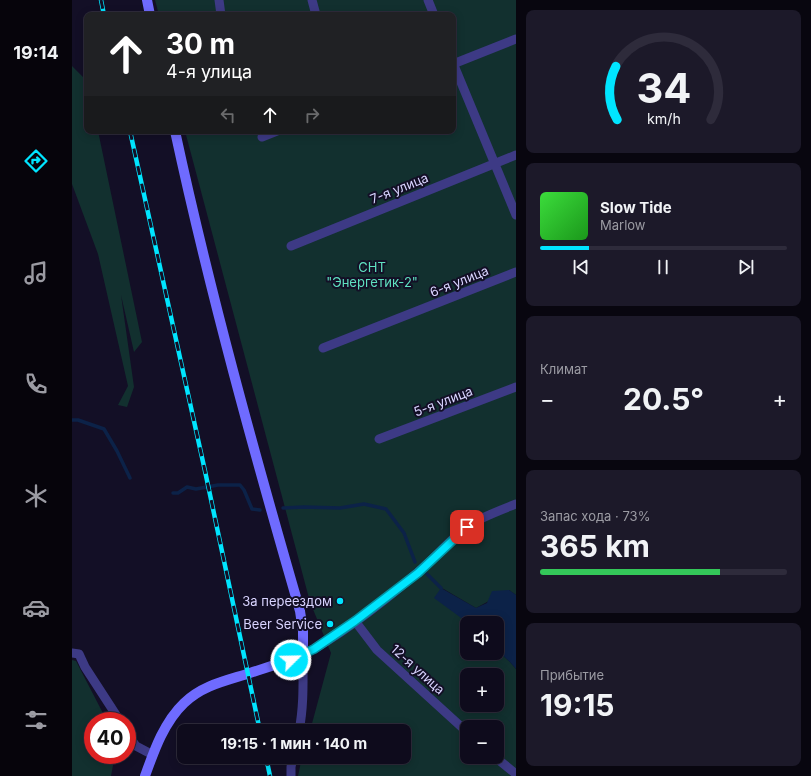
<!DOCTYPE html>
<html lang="ru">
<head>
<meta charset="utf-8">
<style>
  body { margin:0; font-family:Inter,sans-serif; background:#1c1929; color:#f1f3f6; height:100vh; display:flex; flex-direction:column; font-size:15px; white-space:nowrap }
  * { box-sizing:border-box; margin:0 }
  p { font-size:13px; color:#9b9ba3 }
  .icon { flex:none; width:22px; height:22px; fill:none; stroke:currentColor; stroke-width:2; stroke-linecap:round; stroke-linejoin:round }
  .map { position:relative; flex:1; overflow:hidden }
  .panel { display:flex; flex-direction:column; gap:10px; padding:10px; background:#08060f; width:295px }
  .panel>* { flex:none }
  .guide { position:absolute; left:12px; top:12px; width:372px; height:122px; border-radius:8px; box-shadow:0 2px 10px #0003,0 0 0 1px #2e2b3b; background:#202124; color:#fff; overflow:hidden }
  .tools { position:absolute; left:388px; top:616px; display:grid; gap:8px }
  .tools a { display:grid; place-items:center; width:44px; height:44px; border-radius:8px; background:#0e0b1c; box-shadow:0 2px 10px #0003,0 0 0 1px #2e2b3b; font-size:20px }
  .speed { position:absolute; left:12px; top:712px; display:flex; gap:8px; font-size:20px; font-weight:700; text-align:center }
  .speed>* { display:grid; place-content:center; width:52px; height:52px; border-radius:50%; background:#0e0b1c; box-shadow:0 2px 10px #0003,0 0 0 1px #2e2b3b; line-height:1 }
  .speed .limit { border:6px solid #d22; background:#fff; color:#111 }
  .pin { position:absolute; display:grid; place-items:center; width:34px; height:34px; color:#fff; margin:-17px; border-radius:8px; box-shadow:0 2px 6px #0006 }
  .me { position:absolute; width:44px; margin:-22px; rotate:67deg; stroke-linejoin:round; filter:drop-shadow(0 0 3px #0008) }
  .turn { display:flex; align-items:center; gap:14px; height:84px; padding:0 16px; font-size:18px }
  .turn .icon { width:52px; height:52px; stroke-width:2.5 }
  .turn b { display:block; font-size:28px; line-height:34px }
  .lanes { display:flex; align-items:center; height:38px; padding:0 16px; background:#0003; justify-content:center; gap:20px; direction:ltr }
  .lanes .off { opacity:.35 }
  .big { font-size:30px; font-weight:700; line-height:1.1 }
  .panel .card { flex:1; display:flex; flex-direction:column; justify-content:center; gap:6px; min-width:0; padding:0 14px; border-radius:8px; background:#1c1929 }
  .panel .dial { align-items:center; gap:0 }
  .dial svg { height:104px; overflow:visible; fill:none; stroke:#2e2b3b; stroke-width:7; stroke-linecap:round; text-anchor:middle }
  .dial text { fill:#f1f3f6; stroke:none }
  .song { display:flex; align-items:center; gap:12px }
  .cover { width:48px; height:48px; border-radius:6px; background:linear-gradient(135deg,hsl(120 70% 55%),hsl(120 70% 35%)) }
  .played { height:4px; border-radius:2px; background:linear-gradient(90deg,#00e5ff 20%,#2e2b3b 20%) }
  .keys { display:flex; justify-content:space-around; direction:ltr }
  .heat { display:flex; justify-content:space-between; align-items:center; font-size:22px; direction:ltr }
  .charge { height:6px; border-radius:3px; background:linear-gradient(90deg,#34c759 73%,#2e2b3b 0) }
  .trip { position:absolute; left:105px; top:724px; width:234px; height:40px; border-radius:8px; background:#0e0b1c; box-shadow:0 2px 10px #0003,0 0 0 1px #2e2b3b; font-weight:700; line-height:40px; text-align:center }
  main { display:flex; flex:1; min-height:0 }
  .tabs { display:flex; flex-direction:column; width:72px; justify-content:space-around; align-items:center; background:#06040b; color:#9b9ba3 }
  .tabs .icon { width:28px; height:28px }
  .tabs .active { color:#00e5ff }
  .tabs b { font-size:18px; color:#f1f3f6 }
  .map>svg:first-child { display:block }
  .green { fill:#12302f; fill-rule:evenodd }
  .water { fill:#0c2248 }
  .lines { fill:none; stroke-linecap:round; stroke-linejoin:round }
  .stream { stroke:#0c2248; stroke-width:3.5 }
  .street { stroke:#3d3a85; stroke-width:9 }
  .secondary { stroke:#6f6bff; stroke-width:10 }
  .rail-casing { stroke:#00e5ff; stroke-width:4.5 }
  .rail { stroke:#130f26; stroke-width:3; stroke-dasharray:9; stroke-linecap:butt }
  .route-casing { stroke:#0095a6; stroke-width:10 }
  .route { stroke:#00e5ff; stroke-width:7 }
  .poi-dot { fill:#00e5ff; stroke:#130f26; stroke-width:1.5 }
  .labels { text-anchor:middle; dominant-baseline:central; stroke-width:4; stroke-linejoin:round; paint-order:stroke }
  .street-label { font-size:13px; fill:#d9d4ff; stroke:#130f26 }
  .park-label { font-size:13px; fill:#5fe0c0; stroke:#130f26 }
  .poi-label { font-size:13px; fill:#d9d4ff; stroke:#130f26; text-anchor:end }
</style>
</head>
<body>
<main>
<nav class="tabs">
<b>19:14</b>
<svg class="icon active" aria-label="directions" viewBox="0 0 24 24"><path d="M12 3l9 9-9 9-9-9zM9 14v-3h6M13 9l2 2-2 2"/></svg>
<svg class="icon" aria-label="music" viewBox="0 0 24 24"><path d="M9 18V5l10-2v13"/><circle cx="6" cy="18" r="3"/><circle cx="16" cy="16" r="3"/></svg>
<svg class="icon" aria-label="phone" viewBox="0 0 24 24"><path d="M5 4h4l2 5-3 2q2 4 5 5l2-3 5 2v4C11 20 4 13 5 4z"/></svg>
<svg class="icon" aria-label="climate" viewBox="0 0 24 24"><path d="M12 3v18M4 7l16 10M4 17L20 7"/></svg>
<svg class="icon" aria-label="car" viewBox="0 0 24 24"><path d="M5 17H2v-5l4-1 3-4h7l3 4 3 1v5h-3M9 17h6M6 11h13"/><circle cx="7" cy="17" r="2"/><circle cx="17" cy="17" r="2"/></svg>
<svg class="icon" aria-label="filters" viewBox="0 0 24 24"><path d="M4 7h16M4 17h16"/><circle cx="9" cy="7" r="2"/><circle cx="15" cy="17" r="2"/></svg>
</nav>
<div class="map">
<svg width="444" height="776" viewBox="0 0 444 776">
  <rect width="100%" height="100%" fill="#130f26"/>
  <!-- green -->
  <path class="green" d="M83,0H444V595L437,590L404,608L370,588L391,619L396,623L395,653H425V650L438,662L444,669V776H226L230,757H332V731H238L259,653L238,602L113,131H381V15H87ZM395,675H425V705H395ZM395,727H425V757H395Z
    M0,66L15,81V131H26L70,342L62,352L49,295L62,387L55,407L46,405L56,386L26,254L0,184Z
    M0,660L4,661L35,721H21V755H43L39,776H0Z"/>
  <!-- water -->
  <path class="water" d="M369,588L404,608L415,603L420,591L437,590L444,595V669L438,662L425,650V623H396L362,598Z"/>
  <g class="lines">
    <!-- stream -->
    <path class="stream" d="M0,420H6L32,429L45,451L58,478
      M101,493H106L115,487L124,489L146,485H168L172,490L180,509L188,510
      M211,508L232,507L268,508L292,504L314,509L332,533L343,562
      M355,574L369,588"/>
    <!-- street -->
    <path class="street" d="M147,0L149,15
      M240,0L244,15
      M356,0L362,15
      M381,63L444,215
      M381,64L444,39
      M190,137L205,131
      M219,246L444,155
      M251,348L444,272
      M307,439L444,387
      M283,621L305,650L395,732
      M0,653L7,654L13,667L48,721
      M227,731C232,706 231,681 231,655C271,634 310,603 345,573C362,559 377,541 394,527C407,518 429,510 444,504
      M55,733L64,746L81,755
      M423,757L444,774
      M219,776V767L221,757"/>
    <!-- secondary -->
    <path class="secondary" d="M75,0L78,15
      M73,776C82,751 92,722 112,703C131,685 153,681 178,673C196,667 213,662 231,655V631L228,611C182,452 138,293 103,131"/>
    <!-- rail casing -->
    <g class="rail-casing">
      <path id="rail" d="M29,0L32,15
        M58,131L133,471L188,731
        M194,757L198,776"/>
    </g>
    <!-- rail -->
    <use href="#rail" class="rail"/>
  </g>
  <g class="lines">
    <!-- route casing -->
    <g class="route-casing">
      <path id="route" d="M219,660L242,649L283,621L346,573L395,527"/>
    </g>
    <!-- route -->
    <use href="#route" class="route"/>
  </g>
  <!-- markers -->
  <g class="poi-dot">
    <circle cx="268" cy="601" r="4"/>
    <circle cx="258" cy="624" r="4"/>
  </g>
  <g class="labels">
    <!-- street labels -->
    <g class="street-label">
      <text transform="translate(327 188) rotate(-22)">7-я улица</text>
      <text transform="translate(387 281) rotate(-22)">6-я улица</text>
      <text transform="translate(371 401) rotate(-21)">5-я улица</text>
      <text transform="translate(346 669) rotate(42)">12-я улица</text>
    </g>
    <!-- park labels -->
    <g class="park-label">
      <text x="300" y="267">СHТ<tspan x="300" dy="15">"Энергетик-2"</tspan></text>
    </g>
    <!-- poi labels -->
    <g class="poi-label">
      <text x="260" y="601">За переездом</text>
      <text x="250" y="624">Beer Service</text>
    </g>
  </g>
</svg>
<div class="tools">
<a><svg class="icon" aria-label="sound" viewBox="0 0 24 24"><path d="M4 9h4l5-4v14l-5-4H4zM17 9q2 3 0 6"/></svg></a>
<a>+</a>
<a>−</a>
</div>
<div class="speed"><div class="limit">40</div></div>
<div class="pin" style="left:395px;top:527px;background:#d93025"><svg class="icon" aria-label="arrive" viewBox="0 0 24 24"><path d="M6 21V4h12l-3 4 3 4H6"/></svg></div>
<svg class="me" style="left:219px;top:660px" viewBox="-20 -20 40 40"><circle r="17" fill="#00e5ff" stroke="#fff" stroke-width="3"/><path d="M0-11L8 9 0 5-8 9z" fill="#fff"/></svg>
<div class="trip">19:15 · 1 мин · 140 m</div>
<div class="guide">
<div class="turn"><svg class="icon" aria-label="ahead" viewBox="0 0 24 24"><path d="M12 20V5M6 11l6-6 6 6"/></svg><div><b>30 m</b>4-я улица</div></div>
<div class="lanes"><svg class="icon off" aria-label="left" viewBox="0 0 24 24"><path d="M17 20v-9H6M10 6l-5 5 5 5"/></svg><svg class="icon" aria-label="ahead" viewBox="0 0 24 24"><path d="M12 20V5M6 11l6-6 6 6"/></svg><svg class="icon off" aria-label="right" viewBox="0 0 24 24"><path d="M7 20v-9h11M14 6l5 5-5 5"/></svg></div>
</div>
</div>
<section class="panel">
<div class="card dial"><svg viewBox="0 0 100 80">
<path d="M14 69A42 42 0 1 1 86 69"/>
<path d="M14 69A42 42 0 0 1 13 28" stroke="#00e5ff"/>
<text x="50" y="56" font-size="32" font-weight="700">34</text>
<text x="50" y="72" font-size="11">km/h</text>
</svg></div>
<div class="card">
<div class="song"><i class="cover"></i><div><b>Slow Tide</b><p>Marlow</p></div></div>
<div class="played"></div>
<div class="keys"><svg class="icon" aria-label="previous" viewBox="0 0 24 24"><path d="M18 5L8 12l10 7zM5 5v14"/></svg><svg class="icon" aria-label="pause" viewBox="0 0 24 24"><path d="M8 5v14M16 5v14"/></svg><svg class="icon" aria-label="next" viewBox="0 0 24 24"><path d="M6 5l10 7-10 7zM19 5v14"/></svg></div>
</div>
<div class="card"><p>Климат</p>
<div class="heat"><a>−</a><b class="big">20.5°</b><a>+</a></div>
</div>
<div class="card"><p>Запас хода · 73%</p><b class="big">365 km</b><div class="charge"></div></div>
<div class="card"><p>Прибытие</p><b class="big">19:15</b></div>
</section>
</main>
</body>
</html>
